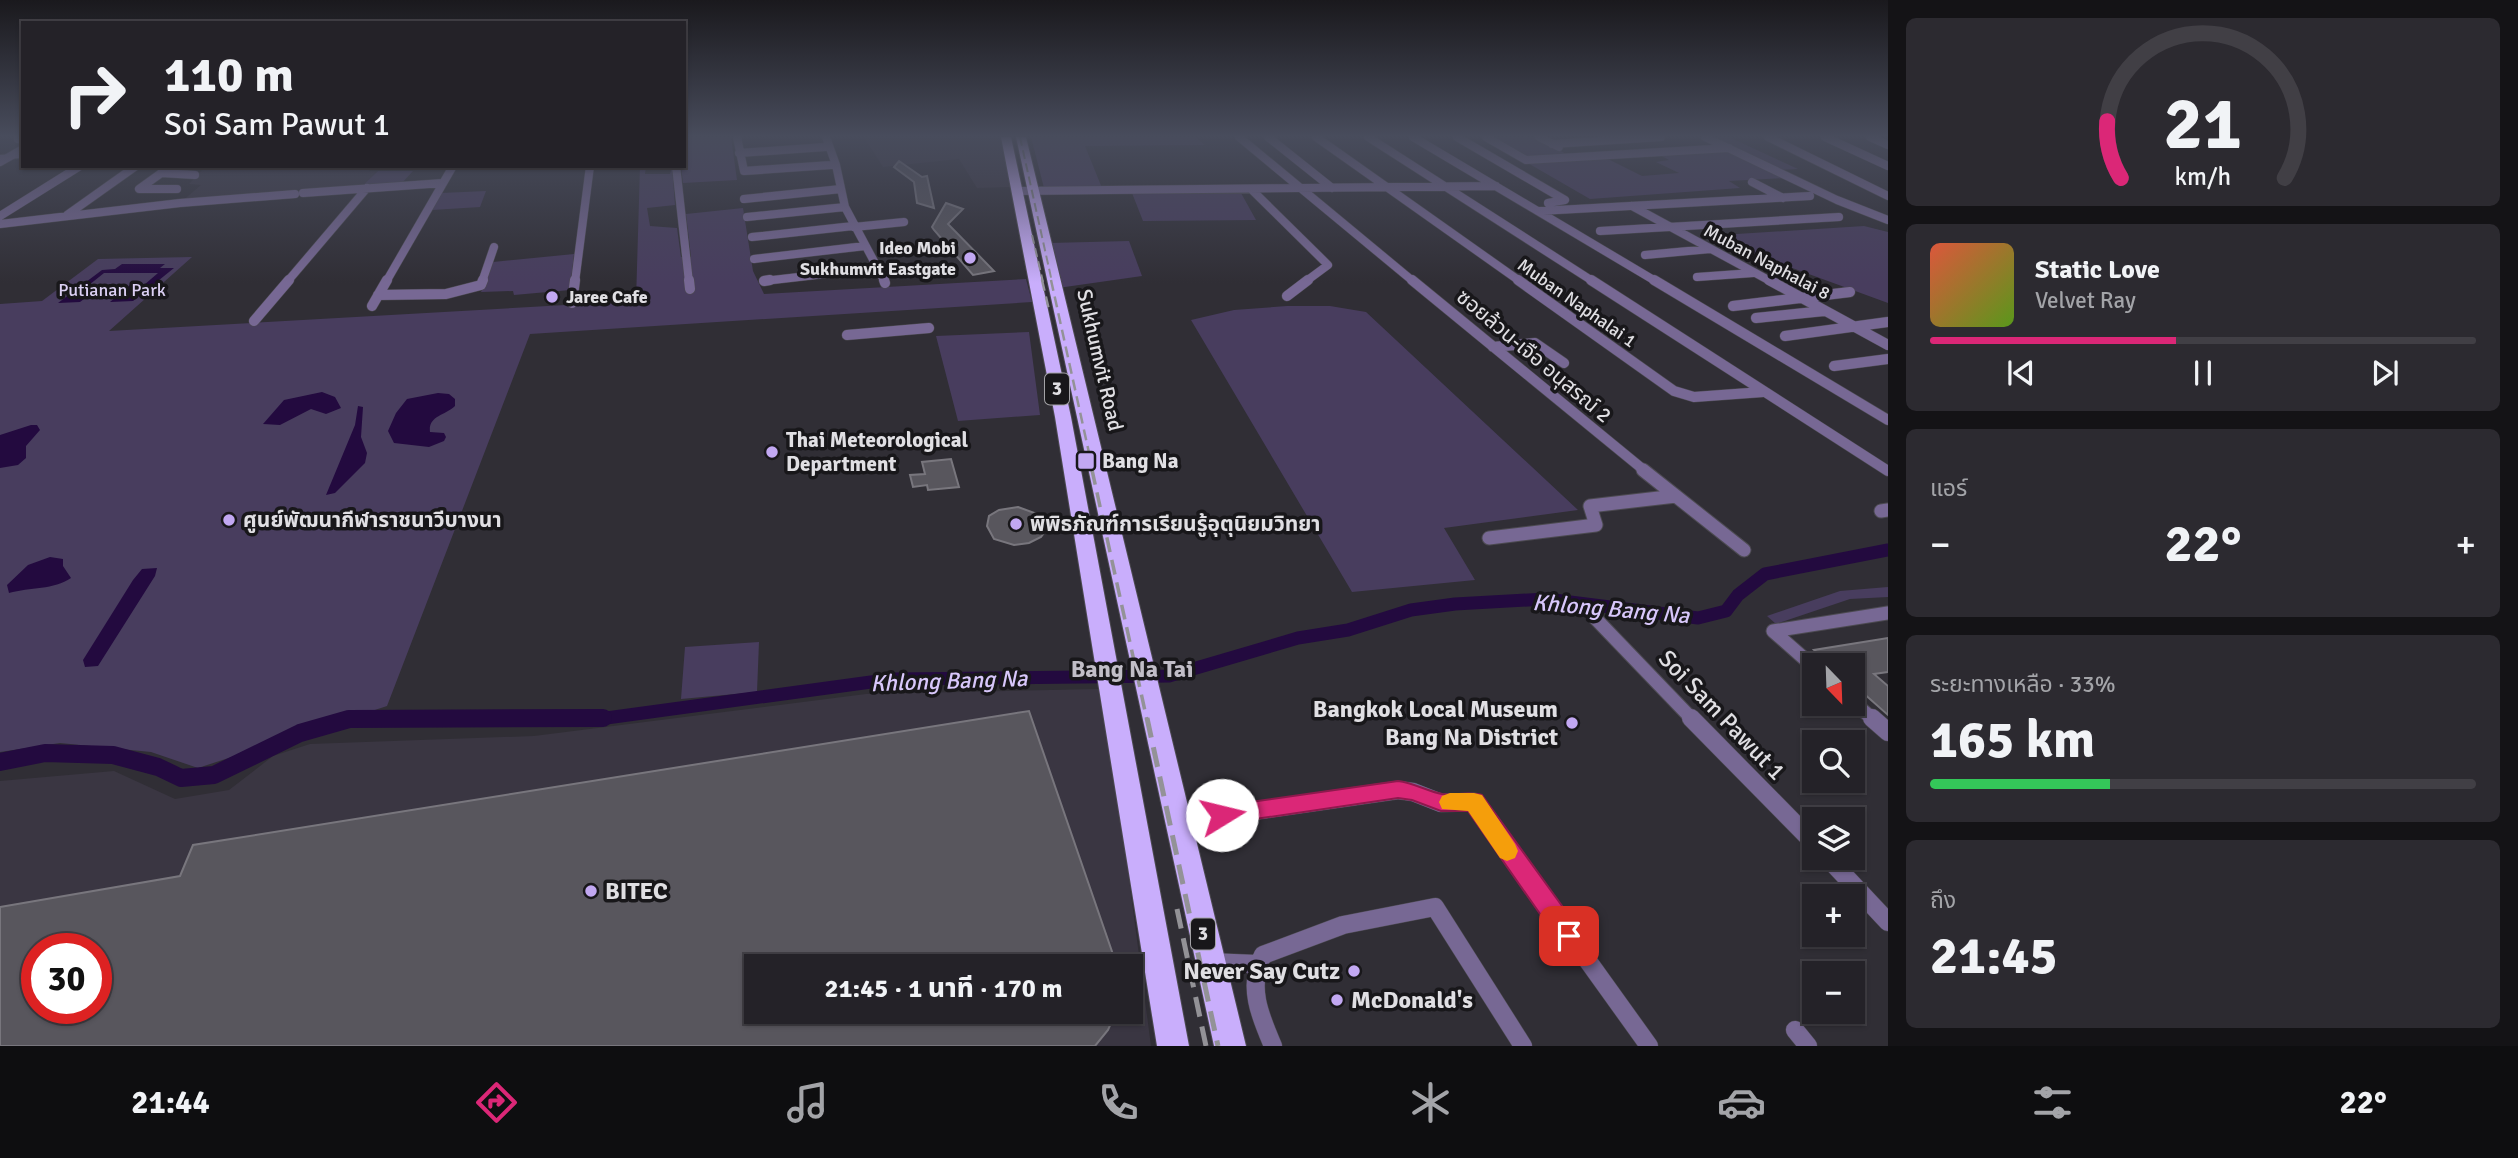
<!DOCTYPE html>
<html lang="th">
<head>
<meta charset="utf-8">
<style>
  body { margin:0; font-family:Signika,"Noto Sans Thai",sans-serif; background:#2c2a30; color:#f1f3f6; height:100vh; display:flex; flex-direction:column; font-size:26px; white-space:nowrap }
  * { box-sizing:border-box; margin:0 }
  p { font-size:23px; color:#a3a4a8 }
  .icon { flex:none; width:38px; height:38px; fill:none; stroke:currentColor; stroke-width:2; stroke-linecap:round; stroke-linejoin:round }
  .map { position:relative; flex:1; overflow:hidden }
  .panel { display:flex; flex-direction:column; gap:18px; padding:18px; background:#141316; width:630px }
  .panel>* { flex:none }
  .hud { position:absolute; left:21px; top:21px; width:665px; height:147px; border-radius:0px; box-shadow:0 2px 5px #0004,0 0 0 2px #413f45; background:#242228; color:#f1f3f6; overflow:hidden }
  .needle { width:46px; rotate:157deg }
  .fabs { position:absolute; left:1802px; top:653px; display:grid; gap:14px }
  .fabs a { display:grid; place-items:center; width:63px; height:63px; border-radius:0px; background:#242228; box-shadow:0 2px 5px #0004,0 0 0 2px #413f45; font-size:35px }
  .speed { position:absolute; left:21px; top:933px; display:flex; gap:14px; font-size:35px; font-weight:700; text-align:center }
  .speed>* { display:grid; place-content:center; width:91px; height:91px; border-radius:50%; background:#242228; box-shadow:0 2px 5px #0004,0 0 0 2px #413f45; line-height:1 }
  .speed .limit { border:10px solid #d22; background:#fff; color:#111 }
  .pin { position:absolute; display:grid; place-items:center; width:60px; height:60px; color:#fff; margin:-30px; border-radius:14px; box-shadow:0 4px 10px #0006 }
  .me { position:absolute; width:77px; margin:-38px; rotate:81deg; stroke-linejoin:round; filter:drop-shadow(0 0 5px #0008) }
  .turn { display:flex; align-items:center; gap:24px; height:147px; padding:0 28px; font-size:32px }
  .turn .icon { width:91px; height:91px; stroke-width:2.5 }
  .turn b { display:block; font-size:49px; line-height:60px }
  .big { font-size:52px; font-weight:800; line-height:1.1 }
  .panel .card { flex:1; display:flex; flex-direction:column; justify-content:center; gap:10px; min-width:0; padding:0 24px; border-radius:10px; background:#2c2a30 }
  .panel .dial { align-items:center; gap:0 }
  .dial svg { height:182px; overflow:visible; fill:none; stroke:#413f45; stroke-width:7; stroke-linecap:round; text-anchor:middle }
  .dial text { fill:#f1f3f6; stroke:none }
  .song { display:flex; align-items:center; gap:21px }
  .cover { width:84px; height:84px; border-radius:10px; background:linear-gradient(135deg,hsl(10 70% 55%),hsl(90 70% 35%)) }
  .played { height:7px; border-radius:4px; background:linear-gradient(90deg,#db2777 45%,#413f45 45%) }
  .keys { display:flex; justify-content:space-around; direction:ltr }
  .heat { display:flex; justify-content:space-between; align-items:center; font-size:38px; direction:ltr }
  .charge { height:10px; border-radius:5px; background:linear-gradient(90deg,#34c759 33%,#413f45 0) }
  .trip { position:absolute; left:744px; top:954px; width:399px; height:70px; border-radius:0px; background:#242228; box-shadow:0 2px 5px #0004,0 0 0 2px #413f45; font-weight:800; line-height:70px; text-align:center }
  .dock { display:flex; height:112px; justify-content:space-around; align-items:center; background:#0e0e10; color:#a3a4a8 }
  .dock .icon { width:49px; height:49px }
  .dock .current { color:#db2777 }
  .dock b { font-size:32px; color:#f1f3f6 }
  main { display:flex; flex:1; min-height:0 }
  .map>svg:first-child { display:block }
  .built { fill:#3a3642; fill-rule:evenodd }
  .green { fill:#483d5e }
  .water { fill:#230a3f }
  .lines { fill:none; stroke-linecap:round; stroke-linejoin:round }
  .canal-far1 { stroke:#230a3f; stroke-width:13 }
  .canal { stroke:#230a3f; stroke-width:18 }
  .building { fill:#58565d; stroke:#78767d; stroke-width:2; fill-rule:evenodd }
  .minor-far3-casing { stroke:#4c4a51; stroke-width:9 }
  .minor-far2-casing { stroke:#4c4a51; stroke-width:11 }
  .minor-far1-casing { stroke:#4c4a51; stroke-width:15 }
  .minor-casing { stroke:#4c4a51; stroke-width:19 }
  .tertiary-casing { stroke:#4c4a51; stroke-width:2 }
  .trunk-casing { stroke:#4c4a51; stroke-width:2 }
  .minor-far3 { stroke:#776894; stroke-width:8 }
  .minor-far2 { stroke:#776894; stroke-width:10 }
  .minor-far1 { stroke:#776894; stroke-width:13 }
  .minor { stroke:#776894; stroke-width:18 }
  .tertiary { fill:#776894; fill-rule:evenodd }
  .trunk { fill:#c9aefc; fill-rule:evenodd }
  .rail-far3 { stroke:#939297; stroke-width:2; stroke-dasharray:9 4.5; stroke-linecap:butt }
  .rail-far2 { stroke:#939297; stroke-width:2.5; stroke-dasharray:11 6; stroke-linecap:butt }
  .rail-far1 { stroke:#939297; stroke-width:3.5; stroke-dasharray:15 8; stroke-linecap:butt }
  .rail { stroke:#939297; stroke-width:5; stroke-dasharray:20 10; stroke-linecap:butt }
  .route { fill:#db2777; stroke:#8e194d; stroke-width:2 }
  .slow { fill:#f59e0b }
  .poi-dot { fill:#c2a8f2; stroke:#18171a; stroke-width:2.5 }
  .labels { text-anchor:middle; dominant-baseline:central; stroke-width:7; stroke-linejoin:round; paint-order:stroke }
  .far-poi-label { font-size:18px; font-weight:bold; fill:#e0dfe3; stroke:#18171a; text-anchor:end }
  .far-street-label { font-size:18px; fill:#e0dfe3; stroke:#18171a }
  .far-park-label { font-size:18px; fill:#dbd0f3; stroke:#18171a }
  .shield { fill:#18171a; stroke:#a4a3a7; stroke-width:2 }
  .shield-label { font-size:19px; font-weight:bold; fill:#e0dfe3 }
  .street-label { font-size:21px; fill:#e0dfe3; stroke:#18171a }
  .poi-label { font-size:21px; font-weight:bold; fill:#e0dfe3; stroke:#18171a; text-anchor:start }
  .water-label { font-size:23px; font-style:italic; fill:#d8c7fb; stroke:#18171a }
  .quarter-label { font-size:24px; font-weight:bold; fill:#c1bec7; stroke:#18171a }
  .near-poi-label { font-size:24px; font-weight:bold; fill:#e0dfe3; stroke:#18171a; text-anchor:end }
  .near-street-label { font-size:24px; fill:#e0dfe3; stroke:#18171a }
</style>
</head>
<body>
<main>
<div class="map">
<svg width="1888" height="1046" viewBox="0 0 1888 1046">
  <rect width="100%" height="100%" fill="#302e35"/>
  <!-- built -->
  <path class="built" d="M864,137H1002L1010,187L977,188L959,159L883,167Z
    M206,166H372L369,171H378L361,187L181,202L201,185L189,184Z
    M1098,689L1118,796L1151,1046H0V781L114,771L175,799L229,790L273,756L310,744L534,736L866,694ZM37,948H96V1008H37ZM756,966H1130V1012H756Z"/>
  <!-- green -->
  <path class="green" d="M684,137H731L737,180L683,183L681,166H684Z
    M1031,137H1195L1205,145L1085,146L1102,188H1044Z
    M1489,137H1534L1572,157L1527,160Z
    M1708,137H1729L1798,169L1778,170Z
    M1728,150L1786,178L1729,181L1740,188L1590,199L1526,162L1595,158L1610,160L1642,176L1679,173L1656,162L1669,160L1658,154Z
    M640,166H646L645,174H670L672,166L675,205L647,208L650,226L677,228L681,257H691L686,214L743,208L753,271L764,294L1026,279L1032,302L530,334L387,706L198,768L151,752L60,743L0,752V304L42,301L98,259L192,257L109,331L636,301Z
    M378,171H413L401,184L361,187Z
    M486,191L480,207L432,210L441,193Z
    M1132,193H1241L1256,220L1143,221Z
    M1864,226L1888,232V303L1705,236Z
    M1129,241L1142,276L1058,288L1049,243Z
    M574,254L570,290L514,295L513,291L481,292L493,262Z
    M1287,306H1330L1366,312L1578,510L1444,528L1475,580L1352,592L1191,320L1234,310Z
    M1029,332L1040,415L958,421L936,336Z
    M1888,587V597L1850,599L1776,624L1767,616L1840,591Z
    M759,642L757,692L681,699L685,647Z"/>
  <!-- water -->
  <path class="water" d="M122,264H165L160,268H174L133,301L110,302L130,285H144L158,273H104L89,285L101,286L80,302L58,303L102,270L115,269Z
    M322,392L335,397L341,408L326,414L311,409L280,425L263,424L284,400Z
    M438,393L449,394L455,399V406C444,416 428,416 430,432L444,433L446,437L444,441L429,447L394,443L388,431L396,413L407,399Z
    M358,406L363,407L361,437L367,453L365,463L335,493L326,495L355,425Z
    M31,425H37L40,430L26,446V458L18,465L0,468V435Z
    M50,557L63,559V566L71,578C54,590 30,587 9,593L7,585L28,565Z
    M157,568L155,576L98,666L85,667L83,660L133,580L142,569Z"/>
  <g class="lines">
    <!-- canal-far1 -->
    <path class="canal-far1" d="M345,720L599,719L893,679L1169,676L1298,638L1348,630L1411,610L1455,604L1546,599L1698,618L1726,611L1738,595L1765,574L1888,550"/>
    <!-- canal -->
    <path class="canal" d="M0,762L45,753L113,755L158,767L181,778L214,775L300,733L349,719L603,718"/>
  </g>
  <!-- building -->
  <path class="building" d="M899,161L922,177L927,176L934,208L917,203L914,182L894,167Z
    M946,203L963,209L948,224L994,271L973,275L934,230L932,227Z
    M951,459L959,487L928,490L927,485L913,487L910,475L925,474L922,462Z
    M1018,507L1040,515L1046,530L1041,537L1029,543L1014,545L994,539L987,526L989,516L999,510Z
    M1888,638V672L1874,674L1888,686V715L1853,684V665H1831L1814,650Z
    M1029,711L1117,966H756V1012H1116L1108,1030L1095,1046H0V907L180,876L193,845ZM37,948H96V1008H37Z"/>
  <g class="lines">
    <!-- minor-far3 casing -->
    <g class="minor-far3-casing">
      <path id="minor-far3" d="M737,137L744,171L831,165
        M826,137L836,165L845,207L885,282
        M1239,137L1414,282
        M1268,137L1332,188
        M1316,137L1521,282
        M1368,137L1594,282
        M1413,137L1657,282
        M1457,137L1565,200L1548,203
        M1486,137L1526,160L1729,148
        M1539,137L1559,147
        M1705,137L1837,200L1888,220
        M1768,137L1888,196
        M1825,137L1888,166
        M1870,137L1888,145
        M18,139H23
        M1552,144L1661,137
        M739,153L825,147
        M0,162L23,149
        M171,166L139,189H177
        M676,166L689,282
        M161,173L195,175
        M1752,182L1783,198
        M1251,189L1328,265L1305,282
        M1016,191L1496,186
        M303,193L443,183
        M744,199L841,189
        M1632,206L1772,282
        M1539,211L1810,196
        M67,215L136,166
        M0,216L80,166
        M747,217L845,207
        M0,224L180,203L295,194
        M854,227L904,222
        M1600,231L1839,217
        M752,237L853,226
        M1645,255L1710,249
        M754,259L865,246
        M1697,277L1753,273
        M764,281L877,268
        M287,282L367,188
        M386,282L453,166
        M482,282L494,247
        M575,282L590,166"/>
    </g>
    <!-- minor-far2 casing -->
    <g class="minor-far2-casing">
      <path id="minor-far2" d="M689,280L690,289
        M884,280L885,283
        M1412,280L1645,471
        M1518,280L1674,391L1694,397L1763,392
        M1591,280L1888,471
        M1654,280L1888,420
        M1769,280L1888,345
        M764,281L770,280
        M378,295L446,294L481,285L483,280
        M1287,296L1308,280
        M572,303L575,280
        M372,306L387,280
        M1733,306L1850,292
        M1756,318L1824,311
        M254,321L289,280
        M847,335L929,328
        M1785,336L1888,322
        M1493,347L1535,343L1564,363
        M1834,366L1888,359"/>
    </g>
    <!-- minor-far1 casing -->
    <g class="minor-far1-casing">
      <path id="minor-far1" d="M1643,470L1744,550
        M1881,511L1888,510
        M1489,538L1596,525L1590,506L1676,496
        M1595,618L1693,720
        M1815,668L1773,631L1888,613
        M1853,702L1874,720"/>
    </g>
    <!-- minor casing -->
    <g class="minor-casing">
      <path id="minor" d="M1691,718L1815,844
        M1872,718L1888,732
        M1178,822L1398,790L1413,792L1441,803L1474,802L1649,1046
        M1828,858L1888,922
        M1210,962L1257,964
        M1795,1030L1808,1046
        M1273,1046C1260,1016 1247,986 1263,955L1343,925L1435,907L1523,1046"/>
    </g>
    <!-- tertiary casing -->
    <g class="tertiary-casing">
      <path id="tertiary" d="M23,154V158L0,159V155Z"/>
    </g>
    <!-- trunk casing -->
    <g class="trunk-casing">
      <path id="trunk" d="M1001,137H1011L1071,417L1189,1046H1157L1055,417Z
        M1016,137H1026L1246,1046H1214Z"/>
    </g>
    <!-- minor-far3 -->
    <use href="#minor-far3" class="minor-far3"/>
    <!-- minor-far2 -->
    <use href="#minor-far2" class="minor-far2"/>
    <!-- minor-far1 -->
    <use href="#minor-far1" class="minor-far1"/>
    <!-- minor -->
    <use href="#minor" class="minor"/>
    <!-- tertiary -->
    <use href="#tertiary" class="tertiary"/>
    <!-- trunk -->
    <use href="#trunk" class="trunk"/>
    <!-- rail-far3 -->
    <path class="rail-far3" d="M1020,137L1052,282
      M1032,235L1043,282"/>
    <!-- rail-far2 -->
    <path class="rail-far2" d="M1042,280L1049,310
      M1051,280L1093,471"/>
    <!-- rail-far1 -->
    <path class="rail-far1" d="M1092,470L1147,720"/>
    <!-- rail -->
    <path class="rail" d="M1147,718L1218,1046
      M1177,909L1206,1046"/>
  </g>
  <!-- sky -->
  <linearGradient id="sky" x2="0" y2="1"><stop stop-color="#1a191d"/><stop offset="0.48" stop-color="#484c5c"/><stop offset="1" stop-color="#484c5c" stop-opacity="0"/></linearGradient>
  <rect width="1888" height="283" fill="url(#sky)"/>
  <!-- route -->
  <path class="route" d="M1398,781C1414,783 1427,791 1442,794C1455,796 1468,791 1482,795L1578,928L1581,936L1578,944L1569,947L1561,944L1468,811H1441L1412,800L1398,798L1222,824L1215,822L1212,815L1215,809L1222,806Z"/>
  <!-- slow -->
  <path class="slow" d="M1450,793H1474L1482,795L1515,844L1518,851L1515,858L1507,861L1500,858L1468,811L1442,809L1439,802L1442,796Z"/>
  <!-- markers -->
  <g class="poi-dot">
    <circle cx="970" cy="258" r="7"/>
    <circle cx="552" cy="297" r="7"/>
    <circle cx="772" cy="452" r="7"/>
    <rect x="1077" y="452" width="18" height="18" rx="3.5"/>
    <circle cx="229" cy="520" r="7"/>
    <circle cx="1016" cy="524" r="7"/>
    <circle cx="1572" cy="723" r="7"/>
    <circle cx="591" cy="891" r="7"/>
    <circle cx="1354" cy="971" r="7"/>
    <circle cx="1337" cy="1000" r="7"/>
  </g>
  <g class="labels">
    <!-- far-poi labels -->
    <g class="far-poi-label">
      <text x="956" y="248">Ideo Mobi<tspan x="956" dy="21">Sukhumvit Eastgate</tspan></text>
      <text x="566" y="297" text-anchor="start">Jaree Cafe</text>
    </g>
    <!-- far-street labels -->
    <g class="far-street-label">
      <text transform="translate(1767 262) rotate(28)">Muban Naphalai 8</text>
      <text transform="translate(1577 303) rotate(35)">Muban Naphalai 1</text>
    </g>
    <!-- far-park labels -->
    <g class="far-park-label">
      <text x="112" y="290">Putianan Park</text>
    </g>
    <!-- shield labels -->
    <g class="shield">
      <rect x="1045" y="373.5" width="24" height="31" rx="5"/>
      <rect x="1191" y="918.5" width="24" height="31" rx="5"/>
    </g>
    <g class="shield-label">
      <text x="1057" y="389">3</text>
      <text x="1203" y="934">3</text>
    </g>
    <!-- street labels -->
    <g class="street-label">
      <text transform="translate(1534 356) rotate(40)">ซอยล้วน-เจือ อนุสรณ์ 2</text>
      <text transform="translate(1100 360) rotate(77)">Sukhumvit Road</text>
    </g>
    <!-- poi labels -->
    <g class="poi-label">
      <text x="786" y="440">Thai Meteorological<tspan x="786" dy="24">Department</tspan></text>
      <text x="1102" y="461">Bang Na</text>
      <text x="243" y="520">ศูนย์พัฒนากีฬาราชนาวีบางนา</text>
      <text x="1030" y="524">พิพิธภัณฑ์การเรียนรู้อุตุนิยมวิทยา</text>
    </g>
    <!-- water labels -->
    <g class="water-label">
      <text transform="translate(1611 609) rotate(5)">Khlong Bang Na</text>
      <text transform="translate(949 681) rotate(-2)">Khlong Bang Na</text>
    </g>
    <!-- quarter labels -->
    <g class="quarter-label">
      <text x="1132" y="669">Bang Na Tai</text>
    </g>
    <!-- near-poi labels -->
    <g class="near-poi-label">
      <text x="1558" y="709">Bangkok Local Museum<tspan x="1558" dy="28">Bang Na District</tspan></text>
      <text x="605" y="891" text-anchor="start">BITEC</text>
      <text x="1340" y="971">Never Say Cutz</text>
      <text x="1351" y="1000" text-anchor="start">McDonald's</text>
    </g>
    <!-- near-street labels -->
    <g class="near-street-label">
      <text transform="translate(1722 715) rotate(46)">Soi Sam Pawut 1</text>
    </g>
  </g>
</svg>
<div class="fabs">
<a><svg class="needle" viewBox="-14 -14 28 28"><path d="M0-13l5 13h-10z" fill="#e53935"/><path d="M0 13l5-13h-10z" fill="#a3a4a8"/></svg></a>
<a><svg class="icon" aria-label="search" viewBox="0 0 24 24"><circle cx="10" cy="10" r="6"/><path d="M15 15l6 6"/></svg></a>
<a><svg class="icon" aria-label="layers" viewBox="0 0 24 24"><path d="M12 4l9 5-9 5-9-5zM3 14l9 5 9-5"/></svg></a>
<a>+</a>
<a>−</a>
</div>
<div class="speed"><div class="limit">30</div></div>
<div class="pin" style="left:1569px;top:936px;background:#d93025"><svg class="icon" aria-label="arrive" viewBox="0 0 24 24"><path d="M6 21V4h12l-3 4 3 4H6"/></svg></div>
<svg class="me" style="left:1222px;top:815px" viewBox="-20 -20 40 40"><circle r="19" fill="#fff"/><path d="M0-13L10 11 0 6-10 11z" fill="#db2777"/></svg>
<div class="trip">21:45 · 1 นาที · 170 m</div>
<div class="hud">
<div class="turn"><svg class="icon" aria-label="right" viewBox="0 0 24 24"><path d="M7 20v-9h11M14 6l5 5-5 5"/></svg><div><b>110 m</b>Soi Sam Pawut 1</div></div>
</div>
</div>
<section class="panel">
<div class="card dial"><svg viewBox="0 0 100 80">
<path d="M14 69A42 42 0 1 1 86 69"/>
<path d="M14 69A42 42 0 0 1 8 44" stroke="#db2777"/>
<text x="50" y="56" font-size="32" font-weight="700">21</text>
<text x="50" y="72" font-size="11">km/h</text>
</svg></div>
<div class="card">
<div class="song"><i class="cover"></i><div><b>Static Love</b><p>Velvet Ray</p></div></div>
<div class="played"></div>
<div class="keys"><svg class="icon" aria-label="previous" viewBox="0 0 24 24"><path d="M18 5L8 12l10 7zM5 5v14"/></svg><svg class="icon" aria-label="pause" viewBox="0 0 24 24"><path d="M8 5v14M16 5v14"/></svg><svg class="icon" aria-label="next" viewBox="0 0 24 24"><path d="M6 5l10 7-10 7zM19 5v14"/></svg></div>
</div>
<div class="card"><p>แอร์</p>
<div class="heat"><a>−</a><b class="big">22°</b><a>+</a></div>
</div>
<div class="card"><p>ระยะทางเหลือ · 33%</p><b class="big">165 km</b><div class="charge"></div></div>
<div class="card"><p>ถึง</p><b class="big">21:45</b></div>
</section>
</main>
<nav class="dock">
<b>21:44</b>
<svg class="icon current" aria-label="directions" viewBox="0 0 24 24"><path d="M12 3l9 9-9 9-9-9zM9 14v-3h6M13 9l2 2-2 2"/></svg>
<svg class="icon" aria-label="music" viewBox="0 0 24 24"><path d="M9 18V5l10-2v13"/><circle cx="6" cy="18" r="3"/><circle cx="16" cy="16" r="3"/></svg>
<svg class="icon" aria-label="phone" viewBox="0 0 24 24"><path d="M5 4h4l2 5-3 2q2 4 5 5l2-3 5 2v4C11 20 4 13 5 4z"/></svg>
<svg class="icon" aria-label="climate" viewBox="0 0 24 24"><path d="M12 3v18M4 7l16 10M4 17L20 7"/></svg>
<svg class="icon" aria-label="car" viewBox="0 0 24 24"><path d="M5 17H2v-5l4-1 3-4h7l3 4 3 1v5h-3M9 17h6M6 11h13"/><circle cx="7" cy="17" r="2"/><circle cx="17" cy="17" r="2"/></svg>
<svg class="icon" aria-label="filters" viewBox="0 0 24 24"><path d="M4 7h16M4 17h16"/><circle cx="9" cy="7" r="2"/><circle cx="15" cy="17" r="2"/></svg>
<b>22°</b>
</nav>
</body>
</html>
